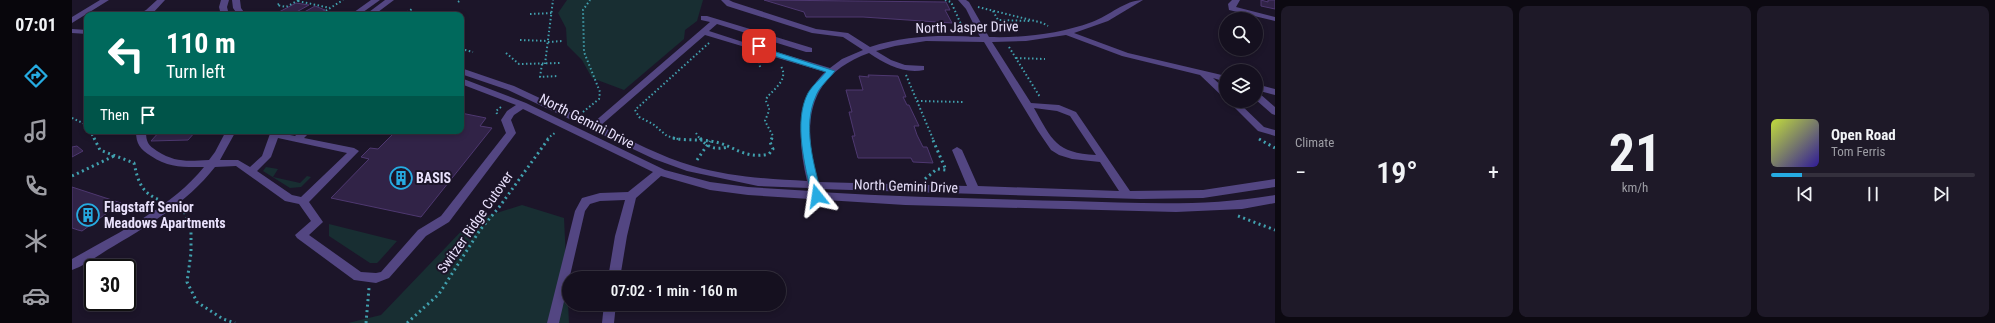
<!DOCTYPE html>
<html lang="en">
<head>
<meta charset="utf-8">
<style>
  body { margin:0; font-family:"Roboto Condensed",sans-serif; background:#1e1928; color:#f1f3f6; height:100vh; display:flex; flex-direction:column; font-size:15px; white-space:nowrap }
  * { box-sizing:border-box; margin:0 }
  p { font-size:13px; color:#9d9da4 }
  .icon { flex:none; width:22px; height:22px; fill:none; stroke:currentColor; stroke-width:2; stroke-linecap:round; stroke-linejoin:round }
  .map { position:relative; flex:1; overflow:hidden }
  .details { display:flex; flex-direction:column; gap:6px; padding:6px; background:#0c0911; width:720px }
  .details>* { flex:none }
  .guide { position:absolute; left:12px; top:12px; width:380px; height:122px; border-radius:8px; box-shadow:0 2px 6px #0003,0 0 0 1px #34303d; background:#00695c; color:#fff; overflow:hidden }
  .tools { position:absolute; left:1147px; top:12px; display:grid; gap:8px }
  .tools a { display:grid; place-items:center; width:44px; height:44px; border-radius:50%; background:#15101f; box-shadow:0 2px 6px #0003,0 0 0 1px #34303d; font-size:20px }
  .speed { position:absolute; left:12px; top:259px; display:flex; gap:8px; font-size:20px; font-weight:700; text-align:center }
  .speed>* { display:grid; place-content:center; width:52px; height:52px; border-radius:50%; background:#15101f; box-shadow:0 2px 6px #0003,0 0 0 1px #34303d; line-height:1 }
  .speed .limit { border:2px solid #111; border-radius:6px; background:#fff; color:#111 }
  .pin { position:absolute; display:grid; place-items:center; width:34px; height:34px; color:#fff; margin:-17px; border-radius:8px; box-shadow:0 2px 6px #0006 }
  .me { position:absolute; width:44px; margin:-22px; rotate:345deg; stroke-linejoin:round; filter:drop-shadow(0 0 3px #0008) }
  .turn { display:flex; align-items:center; gap:14px; height:84px; padding:0 16px; font-size:18px }
  .turn .icon { width:52px; height:52px; stroke-width:2.5 }
  .turn b { display:block; font-size:28px; line-height:34px }
  .then { display:flex; align-items:center; height:38px; padding:0 16px; background:#0003; gap:8px; font-size:15px }
  .big { font-size:30px; font-weight:600; line-height:1.1 }
  .details .widget { flex:1; display:flex; flex-direction:column; justify-content:center; gap:6px; min-width:0; padding:0 14px; border-radius:8px; background:#1e1928 }
  .details .dial { align-items:center; gap:0 }
  .dial b { font-size:52px; line-height:1 }
  .song { display:flex; align-items:center; gap:12px }
  .cover { width:48px; height:48px; border-radius:6px; background:linear-gradient(135deg,hsl(70 70% 55%),hsl(250 70% 35%)) }
  .played { height:4px; border-radius:2px; background:linear-gradient(90deg,#26abe2 15%,#34303d 15%) }
  .keys { display:flex; justify-content:space-around; direction:ltr }
  .heat { display:flex; justify-content:space-between; align-items:center; font-size:22px; direction:ltr }
  .details .tiles { flex:1; display:grid; gap:6px; grid-template-columns:repeat(3,1fr) }
  .trip { position:absolute; left:490px; top:271px; width:224px; height:40px; border-radius:20px; background:#15101f; box-shadow:0 2px 6px #0003,0 0 0 1px #34303d; font-weight:600; line-height:40px; text-align:center }
  main { display:flex; flex:1; min-height:0 }
  .tab-bar { display:flex; flex-direction:column; width:72px; justify-content:space-around; align-items:center; background:#08060c; color:#9d9da4 }
  .tab-bar .icon { width:28px; height:28px }
  .tab-bar .selected { color:#26abe2 }
  .tab-bar b { font-size:18px; color:#f1f3f6 }
  .map>svg:first-child { display:block }
  .green { fill:#182e32 }
  .building { fill:#312347; stroke:#4e3870 }
  .lines { fill:none; stroke-linecap:round; stroke-linejoin:round }
  .path-far1 { stroke:#41a0ae; stroke-width:2; stroke-dasharray:1.5 2.5; stroke-linecap:butt }
  .path { stroke:#41a0ae; stroke-width:3; stroke-dasharray:2 3.5; stroke-linecap:butt }
  .minor { fill:#534682; fill-rule:evenodd }
  .route { fill:#26abe2; stroke:#196f93 }
  .labels { text-anchor:middle; dominant-baseline:central; stroke-width:4; stroke-linejoin:round; paint-order:stroke }
  .street-label { font-size:14px; fill:#e8e0fb; stroke:#1c1529 }
  .poi-label { font-size:14px; font-weight:bold; fill:#e8e0fb; stroke:#1c1529; text-anchor:start }
</style>
</head>
<body>
<main>
<nav class="tab-bar">
<b>07:01</b>
<svg class="icon selected" aria-label="directions" viewBox="0 0 24 24"><path d="M12 3l9 9-9 9-9-9zM9 14v-3h6M13 9l2 2-2 2"/></svg>
<svg class="icon" aria-label="music" viewBox="0 0 24 24"><path d="M9 18V5l10-2v13"/><circle cx="6" cy="18" r="3"/><circle cx="16" cy="16" r="3"/></svg>
<svg class="icon" aria-label="phone" viewBox="0 0 24 24"><path d="M5 4h4l2 5-3 2q2 4 5 5l2-3 5 2v4C11 20 4 13 5 4z"/></svg>
<svg class="icon" aria-label="climate" viewBox="0 0 24 24"><path d="M12 3v18M4 7l16 10M4 17L20 7"/></svg>
<svg class="icon" aria-label="car" viewBox="0 0 24 24"><path d="M5 17H2v-5l4-1 3-4h7l3 4 3 1v5h-3M9 17h6M6 11h13"/><circle cx="7" cy="17" r="2"/><circle cx="17" cy="17" r="2"/></svg>
</nav>
<div class="map">
<svg width="1203" height="323" viewBox="0 0 1203 323">
  <rect width="100%" height="100%" fill="#1c1529"/>
  <!-- green -->
  <path class="green" d="M495,0H631L625,21L613,30L612,39L552,90L520,78L510,60L495,45L494,28L486,13Z
    M194,167L206,169L201,177L228,183L235,176L239,177L229,187L218,188L191,171Z
    M450,205L492,218L497,323H276L309,315L399,221Z
    M257,224L325,241L308,260L305,263H298L257,236Z"/>
  <!-- building -->
  <path class="building" d="M692,0L874,2L878,10H873L880,23L791,17H734L732,12Z
    M1189,0L1196,2V0H1203V9L1189,6Z
    M224,3L237,5L219,15H211L213,14L207,12Z
    M243,6L253,10L244,15H227Z
    M796,75L826,76L834,97H831L835,105H837L847,126H842L845,135L851,147H855L861,163L841,162L839,158H786L780,136H783L777,112H780L774,90H791L787,76L797,77Z
    M389,113L414,118L408,126L420,128L349,217L259,198L297,159L289,157L298,148L306,149L324,131H389Z
    M88,131H124L116,140L79,141Z
    M5,146L11,151L0,157V147Z
    M0,187L49,203L10,231L6,230L0,228Z"/>
  <g class="lines">
    <!-- path-far1 -->
    <path class="path-far1" d="M873,0L879,2L892,31
      M226,1L258,8
      M386,2L389,0
      M207,4L205,5L214,7L227,0
      M906,7L971,23L976,26
      M921,11L926,20L959,21
      M252,12L261,14
      M458,14L480,13
      M247,15L271,0
      M332,15L341,8
      M448,40L476,41
      M476,42L491,41
      M937,47L968,97
      M389,49L401,52
      M434,53L447,64L488,63
      M944,58L973,59
      M470,64L468,77L486,76
      M473,64L481,0
      M688,67L687,60L696,62
      M834,75L861,139
      M845,101L891,102
      M511,112L527,99L528,92L512,52L511,10L518,0
      M425,114L424,111L429,107
      M0,118L15,125
      M18,131L22,139
      M174,133L193,131
      M624,133L628,139
      M475,139L484,132
      M606,139L595,136L581,124L567,117L563,110L637,43
      M700,139L701,136L693,121C694,118 697,112 697,109C697,106 694,103 694,100C695,93 720,81 708,65"/>
    <!-- path -->
    <path class="path" d="M22,138L28,150L62,163C66,181 69,193 88,200
      M601,138C613,141 626,139 638,141C661,144 671,160 697,154L701,149L698,142L700,138
      M628,138C636,148 643,150 656,147
      M1187,139L1203,148
      M625,160L638,141
      M0,176L42,156
      M853,179L865,169L874,170L860,138
      M110,207L119,226V253L115,282L125,302L151,319L163,323
      M1166,216L1203,230
      M294,323L297,288
      M335,323L367,294L408,230L428,206L477,138"/>
    <!-- minor -->
    <path class="minor" d="M28,0H37L0,23V17Z
      M85,0H93L80,14L65,15L74,10Z
      M149,0H157L155,7L157,15H149L147,7Z
      M160,0H168L169,8L174,15H166L161,8Z
      M299,0H308L287,15H278Z
      M313,0H322L302,15H293Z
      M649,0H657L661,2L744,29L776,33L798,47C834,35 871,35 908,37L894,9L886,0H894L897,2L917,37C952,38 987,34 1020,22C1037,16 1053,0 1071,0L1036,21L1002,33L1056,53L1154,76V82L1141,78L1154,90V98L1151,97L1128,75L1050,56L994,35L954,41L920,42L959,103L987,105L1004,112L1058,191L1131,190L1203,179V187L1131,198L1068,199L748,189L747,192C831,197 914,199 998,201C1067,203 1135,207 1203,195V203L1170,209L1104,212L833,205L676,195L638,190L589,176L564,198L555,236L548,278H536L543,236L553,200L528,201L518,204L513,211L487,323H475L503,211L510,198L528,193L556,192L581,172L451,109L442,115L439,120L444,133L377,222L354,236L317,278L304,283L282,280L225,238L223,235L239,221L227,204L213,201L164,166L143,167C115,203 74,227 35,250C24,257 12,266 0,270V259C44,234 100,207 132,167C110,167 97,168 79,156C68,149 64,144 64,131H74C74,142 76,145 85,151C104,163 116,161 137,160L143,152L154,131H164L148,160H166L178,167L190,156L199,131H209L208,133L223,136L228,131H239L232,138L282,148L287,151L237,202L251,222L237,235L289,272L304,273L309,272L346,230L369,216L434,133L429,120L435,111L444,105L389,84V78L454,103L593,170L638,182L676,187L739,191L737,188L686,186L615,171L582,159L436,90L389,74V68L442,86L521,123L638,22L629,20V16H635L740,48V52H734L645,24L637,31L674,43L694,44L705,52L758,68L770,59L791,50L771,37L740,33L655,6ZM633,35L673,47L689,48L699,56L753,72C723,101 726,143 735,181C697,179 658,177 621,166C589,157 559,140 528,126ZM854,41L912,42L966,131L979,150L987,155L1000,159L1028,162L1047,191L906,186L890,150L885,147L880,150L895,186L746,182C730,124 734,76 797,53C813,64 832,74 852,70V66L833,65L819,60L804,51L823,46ZM962,108L985,111L998,116L1024,155C984,153 980,140 962,108ZM206,138L275,153L229,197L220,195L185,171L199,157Z
      M1160,0H1168L1164,7L1203,17V21L1157,10L1156,4Z
      M0,29L15,30V34L0,33Z
      M1184,84L1203,89V95L1184,90Z
      M1184,92L1187,93L1203,107V115L1200,114L1184,100Z
      M1156,101H1165L1192,127L1203,130V136L1186,131Z
      M532,304H544L542,323H530Z"/>
  </g>
  <!-- route -->
  <path class="route" d="M687,43L693,45L704,52L763,71C757,79 747,87 744,96C730,126 742,165 750,196L748,198L745,199L740,196C733,167 721,121 736,93C740,86 748,79 754,72L699,55L684,47V44Z"/>
  <!-- icons -->
  <defs>
    <g id="building-ring" transform="scale(1.15)"><circle r="9.5" fill="#1c1529" stroke="#26abe2" stroke-width="1.5"/><path d="M-4-6H4V6H1V3H-1V6H-4ZM-2.5-4.3h1.7v1.8h-1.7ZM.8-4.3h1.7v1.8H.8ZM-2.5-1h1.7V.8h-1.7ZM.8-1h1.7V.8H.8Z" fill="#26abe2"/></g>
  </defs>
  <g fill-rule="evenodd">
    <use href="#building-ring" x="329" y="178"/>
    <use href="#building-ring" x="16" y="215"/>
  </g>
  <g class="labels">
    <!-- street labels -->
    <g class="street-label">
      <text transform="translate(895 27) rotate(-1)">North Jasper Drive</text>
      <text transform="translate(515 121) rotate(27)">North Gemini Drive</text>
      <text transform="translate(834 186) rotate(2)">North Gemini Drive</text>
      <text transform="translate(403 222) rotate(-55)">Switzer Ridge Cutover</text>
    </g>
    <!-- poi labels -->
    <g class="poi-label">
      <text x="344" y="178">BASIS</text>
      <text x="32" y="207">Flagstaff Senior<tspan x="32" dy="16">Meadows Apartments</tspan></text>
    </g>
  </g>
</svg>
<div class="tools">
<a><svg class="icon" aria-label="search" viewBox="0 0 24 24"><circle cx="10" cy="10" r="6"/><path d="M15 15l6 6"/></svg></a>
<a><svg class="icon" aria-label="layers" viewBox="0 0 24 24"><path d="M12 4l9 5-9 5-9-5zM3 14l9 5 9-5"/></svg></a>
</div>
<div class="speed"><div class="limit">30</div></div>
<div class="pin" style="left:687px;top:46px;background:#d93025"><svg class="icon" aria-label="arrive" viewBox="0 0 24 24"><path d="M6 21V4h12l-3 4 3 4H6"/></svg></div>
<svg class="me" style="left:745px;top:196px" viewBox="-20 -20 40 40"><path d="M0-17L14 15 0 8-14 15z" fill="#26abe2" stroke="#fff" stroke-width="4"/></svg>
<div class="trip">07:02 · 1 min · 160 m</div>
<div class="guide">
<div class="turn"><svg class="icon" aria-label="left" viewBox="0 0 24 24"><path d="M17 20v-9H6M10 6l-5 5 5 5"/></svg><div><b>110 m</b>Turn left</div></div>
<div class="then">Then<svg class="icon" aria-label="arrive" viewBox="0 0 24 24"><path d="M6 21V4h12l-3 4 3 4H6"/></svg></div>
</div>
</div>
<section class="details">
<div class="tiles">
<div class="widget"><p>Climate</p>
<div class="heat"><a>−</a><b class="big">19°</b><a>+</a></div>
</div>
<div class="widget dial"><b>21</b><p>km/h</p></div>
<div class="widget">
<div class="song"><i class="cover"></i><div><b>Open Road</b><p>Tom Ferris</p></div></div>
<div class="played"></div>
<div class="keys"><svg class="icon" aria-label="previous" viewBox="0 0 24 24"><path d="M18 5L8 12l10 7zM5 5v14"/></svg><svg class="icon" aria-label="pause" viewBox="0 0 24 24"><path d="M8 5v14M16 5v14"/></svg><svg class="icon" aria-label="next" viewBox="0 0 24 24"><path d="M6 5l10 7-10 7zM19 5v14"/></svg></div>
</div>
</div>
</section>
</main>
</body>
</html>
